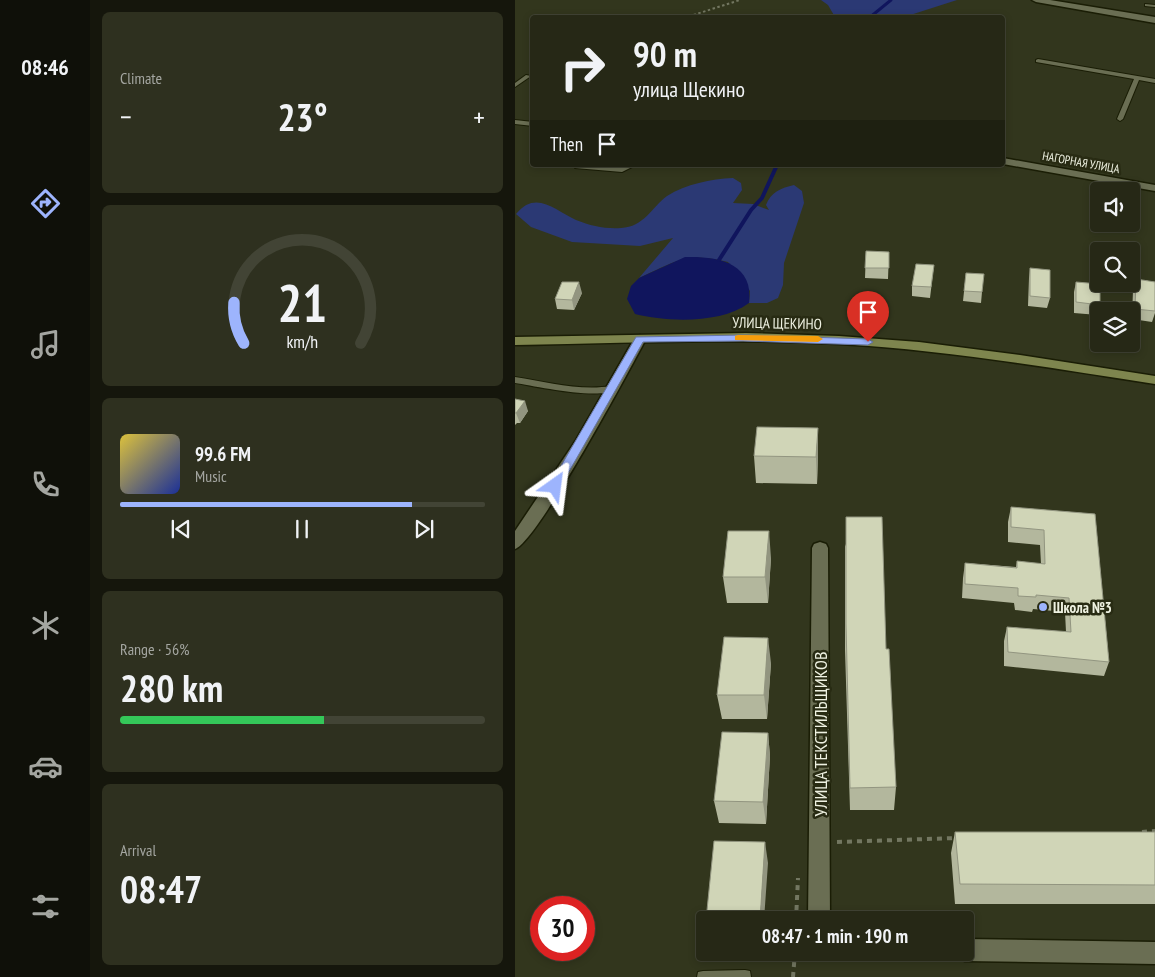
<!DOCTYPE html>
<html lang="en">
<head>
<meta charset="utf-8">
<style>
  body { margin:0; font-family:"PT Sans Narrow",sans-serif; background:#2e301f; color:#f1f3f6; height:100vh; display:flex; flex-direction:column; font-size:19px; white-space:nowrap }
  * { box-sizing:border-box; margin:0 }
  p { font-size:16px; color:#a4a6a1 }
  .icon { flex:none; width:28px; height:28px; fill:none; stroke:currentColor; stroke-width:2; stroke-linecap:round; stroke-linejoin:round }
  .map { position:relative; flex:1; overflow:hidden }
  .panel { display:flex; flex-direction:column; gap:12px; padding:12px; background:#15160c; width:425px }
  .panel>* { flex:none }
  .guide { position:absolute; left:15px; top:15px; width:475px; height:152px; border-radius:5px; box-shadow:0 2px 8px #0003,0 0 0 1px #424435; background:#262816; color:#f1f3f6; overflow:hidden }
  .tools { position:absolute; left:575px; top:182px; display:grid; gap:10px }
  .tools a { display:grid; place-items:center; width:50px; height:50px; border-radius:5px; background:#262816; box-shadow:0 2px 8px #0003,0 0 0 1px #424435; font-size:25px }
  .speed { position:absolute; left:15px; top:896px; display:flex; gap:10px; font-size:25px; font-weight:700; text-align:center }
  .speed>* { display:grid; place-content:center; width:65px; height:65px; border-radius:50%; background:#262816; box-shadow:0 2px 8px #0003,0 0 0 1px #424435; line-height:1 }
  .speed .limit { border:8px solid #d22; background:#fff; color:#111 }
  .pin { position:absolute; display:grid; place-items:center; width:42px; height:42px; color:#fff; margin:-51px -21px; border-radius:50% 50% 50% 0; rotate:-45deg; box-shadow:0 0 5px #0007 }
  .pin .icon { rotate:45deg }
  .me { position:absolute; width:55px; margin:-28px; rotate:31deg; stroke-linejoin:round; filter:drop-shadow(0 0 4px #0008) }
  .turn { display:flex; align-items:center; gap:18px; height:105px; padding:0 20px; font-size:22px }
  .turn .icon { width:65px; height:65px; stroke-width:2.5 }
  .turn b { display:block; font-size:35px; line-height:42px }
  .then { display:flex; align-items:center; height:48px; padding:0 20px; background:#0003; gap:10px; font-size:19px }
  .big { font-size:38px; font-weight:600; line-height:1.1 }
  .panel .tile { flex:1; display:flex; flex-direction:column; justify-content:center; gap:8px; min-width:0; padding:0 18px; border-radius:8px; background:#2e301f }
  .panel .dial { align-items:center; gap:0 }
  .dial svg { height:130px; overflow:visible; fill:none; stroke:#424435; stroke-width:7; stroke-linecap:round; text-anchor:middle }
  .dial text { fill:#f1f3f6; stroke:none }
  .song { display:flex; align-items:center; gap:15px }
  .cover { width:60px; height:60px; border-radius:8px; background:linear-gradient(135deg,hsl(50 70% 55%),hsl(230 70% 35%)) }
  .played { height:5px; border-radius:2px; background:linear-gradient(90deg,#9db4fd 80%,#424435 80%) }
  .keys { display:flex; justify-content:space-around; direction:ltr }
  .heat { display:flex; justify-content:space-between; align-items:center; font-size:28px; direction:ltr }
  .charge { height:8px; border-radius:4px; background:linear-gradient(90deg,#34c759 56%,#424435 0) }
  .trip { position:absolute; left:181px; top:911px; width:278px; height:50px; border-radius:5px; background:#262816; box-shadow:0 2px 8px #0003,0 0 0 1px #424435; font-weight:600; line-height:50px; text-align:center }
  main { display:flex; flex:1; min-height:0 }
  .dock { display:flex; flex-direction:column; width:90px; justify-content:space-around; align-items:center; background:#0f1009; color:#a4a6a1 }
  .dock .icon { width:35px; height:35px }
  .dock .on { color:#9db4fd }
  .dock b { font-size:22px; color:#f1f3f6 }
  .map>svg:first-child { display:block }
  .green { fill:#2b3974 }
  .water { fill:#10155d }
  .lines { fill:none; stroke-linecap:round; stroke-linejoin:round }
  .stream-far1 { stroke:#10155d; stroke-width:3 }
  .stream { stroke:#10155d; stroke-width:4 }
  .lane-casing { stroke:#1a1d05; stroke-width:2 }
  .street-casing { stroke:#1a1d05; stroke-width:3 }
  .secondary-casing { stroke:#1a1d05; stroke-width:3 }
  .path-far1 { stroke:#737761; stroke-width:2; stroke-dasharray:2.5 2.5; stroke-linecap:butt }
  .path { stroke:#737761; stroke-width:4; stroke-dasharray:5 5; stroke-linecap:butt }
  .lane { fill:#6a6e53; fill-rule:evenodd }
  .street { fill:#6a6e53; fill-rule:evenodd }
  .secondary { fill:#7e854e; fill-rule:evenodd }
  .wall { fill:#b3b79d }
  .shaded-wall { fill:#929580 }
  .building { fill:#d0d5b7; stroke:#929580 }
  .route { fill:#9db4fd; stroke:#6675a4 }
  .slow { fill:#f59e0b }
  .poi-dot { fill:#9db4fd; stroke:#282b13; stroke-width:2 }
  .labels { text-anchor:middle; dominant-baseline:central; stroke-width:5; stroke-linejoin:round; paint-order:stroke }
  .far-street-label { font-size:12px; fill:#eef1e1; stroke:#282b13 }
  .street-label { font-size:15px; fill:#eef1e1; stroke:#282b13 }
  .poi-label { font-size:15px; font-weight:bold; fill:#eef1e1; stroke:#282b13; text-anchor:start }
  .near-street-label { font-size:18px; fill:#eef1e1; stroke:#282b13 }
</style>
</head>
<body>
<main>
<nav class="dock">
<b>08:46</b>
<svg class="icon on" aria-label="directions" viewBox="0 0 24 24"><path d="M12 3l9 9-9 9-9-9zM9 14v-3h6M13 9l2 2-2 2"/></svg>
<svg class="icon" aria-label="music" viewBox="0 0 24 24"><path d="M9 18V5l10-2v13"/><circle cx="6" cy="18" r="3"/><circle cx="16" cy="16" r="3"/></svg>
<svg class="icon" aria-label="phone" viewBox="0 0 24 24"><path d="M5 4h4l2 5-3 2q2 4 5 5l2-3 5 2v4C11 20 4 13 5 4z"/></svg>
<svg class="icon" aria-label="climate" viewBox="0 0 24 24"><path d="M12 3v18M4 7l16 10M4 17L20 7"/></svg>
<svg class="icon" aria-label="car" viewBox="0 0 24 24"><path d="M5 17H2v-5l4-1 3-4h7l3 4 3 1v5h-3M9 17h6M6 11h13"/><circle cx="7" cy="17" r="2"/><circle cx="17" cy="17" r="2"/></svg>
<svg class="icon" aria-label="filters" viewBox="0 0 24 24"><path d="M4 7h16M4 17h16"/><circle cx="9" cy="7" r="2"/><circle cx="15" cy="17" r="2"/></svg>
</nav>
<section class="panel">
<div class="tile"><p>Climate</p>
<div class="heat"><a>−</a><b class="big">23°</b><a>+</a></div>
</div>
<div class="tile dial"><svg viewBox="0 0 100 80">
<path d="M14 69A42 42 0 1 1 86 69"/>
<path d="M14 69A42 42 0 0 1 8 44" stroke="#9db4fd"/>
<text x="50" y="56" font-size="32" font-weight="700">21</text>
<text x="50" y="72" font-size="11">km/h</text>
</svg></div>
<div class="tile">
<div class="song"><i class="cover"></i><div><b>99.6 FM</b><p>Music</p></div></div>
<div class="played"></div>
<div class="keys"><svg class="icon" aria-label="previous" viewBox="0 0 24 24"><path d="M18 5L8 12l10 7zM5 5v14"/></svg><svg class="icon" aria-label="pause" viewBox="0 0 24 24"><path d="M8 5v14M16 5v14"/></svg><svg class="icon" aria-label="next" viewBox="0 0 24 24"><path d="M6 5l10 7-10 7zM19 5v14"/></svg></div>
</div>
<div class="tile"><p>Range · 56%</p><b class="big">280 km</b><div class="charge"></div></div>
<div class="tile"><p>Arrival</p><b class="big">08:47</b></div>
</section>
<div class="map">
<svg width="640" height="977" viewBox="0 0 640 977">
  <rect width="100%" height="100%" fill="#32361d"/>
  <!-- green -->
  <path class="green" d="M306,0H442L389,17H320L313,5Z
    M218,178L226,183L227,190L218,203L238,204L254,210L251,205C256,192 266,188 279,185L287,191L289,203L269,263L268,285L263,298L252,303H234L235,291L213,262C170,252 162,261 124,278L158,238L125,246L57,242L16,227L1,214C21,189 41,211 61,220C76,226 90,229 106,228C129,227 136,208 152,196C171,184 196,179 218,178Z"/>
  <!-- water -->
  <path class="water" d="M170,257C202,256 239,262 234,303C206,324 152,322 120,314L112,299L116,286L124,278Z"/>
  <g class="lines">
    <!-- stream-far1 -->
    <path class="stream-far1" d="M354,18L376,0"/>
    <!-- stream -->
    <path class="stream" d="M204,260L236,210L247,198L262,165"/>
    <!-- lane casing -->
    <g class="lane-casing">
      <path id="lane" d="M630,4L640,5V7L630,6Z
        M523,59L640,79V83L624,80L608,119L605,121L602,119L619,79L521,62V60Z
        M11,75L16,76L0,87V83Z
        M0,120L18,122V126L0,124Z
        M62,165L106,168L113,165H121L107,172L60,168V166Z
        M0,377C32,382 64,391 97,386L101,389C86,401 20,386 0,383Z
        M230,970L235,971L236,977H182L183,972L188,971Z"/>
    </g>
    <!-- street casing -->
    <g class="street-casing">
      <path id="street" d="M517,0H535L640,17V23L521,2Z
        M488,158L640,185V191L488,164Z
        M125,335L131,339C115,369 22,542 0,549V531L61,440L119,339Z
        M305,542L311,544L313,548L315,920H293L297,548L299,544Z
        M450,939L640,942V964L450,961L442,958L440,952H450Z"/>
    </g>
    <!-- secondary casing -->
    <g class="secondary-casing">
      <path id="secondary" d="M231,333L324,336L404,342L505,355L640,376V384C535,368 431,350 325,344C217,338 108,343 0,345V337Z"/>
    </g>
    <!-- path-far1 -->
    <path class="path-far1" d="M169,18L225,0"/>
    <!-- path -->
    <path class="path" d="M627,832L640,831
      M322,842L443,838
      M281,920L283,878
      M278,977L280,952"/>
    <!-- lane -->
    <use href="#lane" class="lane"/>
    <!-- street -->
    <use href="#street" class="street"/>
    <!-- secondary -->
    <use href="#secondary" class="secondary"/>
  </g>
  <!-- wall -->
  <path class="wall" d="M351,251L374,252L373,279L350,278Z
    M419,265L415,298L397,296V286Z
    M515,268L535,298L532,308L513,306L514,278Z
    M451,273L467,292L466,303L448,301Z
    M621,279L640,282V313L637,322L617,319L618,290Z
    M561,282L585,305L583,315L559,313V292Z
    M67,293L59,310L42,309L40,299Z
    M0,399L13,411L5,423H2L0,425Z
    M303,455L302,484L241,483L239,456Z
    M496,507L580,514L594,662L589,676L489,666V641L492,627L551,632L550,612L518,609L517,612L500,610L499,603L447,598L448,578L450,563L501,567L502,561L526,564L525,545L493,542V522Z
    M330,544L371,649L381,787L379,810H335L330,650Z
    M256,558L253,603H212L208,577Z
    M256,663L252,719H207L202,695Z
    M253,733L255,756L251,824L204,823L199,801Z
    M440,832H640V904H440L436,853Z"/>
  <!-- shaded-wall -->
  <path class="shaded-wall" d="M64,282L67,293L59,310L57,300Z
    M10,401L13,411L5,423L1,413Z
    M303,428V455L302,484L301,457Z
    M254,531L256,558L253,603L250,577Z
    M253,638L256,663L252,719L249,695Z
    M253,733L255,756L251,824L248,802Z
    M250,842L253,863L249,920H245Z"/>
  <!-- building -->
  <path class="building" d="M351,251L374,252V268H350Z
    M401,264L419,265L416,287L397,286Z
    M515,268L535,270V298L515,296Z
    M451,273L469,274L467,292L449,291Z
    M621,279L640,282V311L620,309Z
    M47,282H64L57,300L40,299Z
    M561,282L585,284V305L561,302Z
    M0,399L10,401L1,413H0Z
    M242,427L303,428L301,457L239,456Z
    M496,507L580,514L594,662L493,652L492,627L556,632L554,598L521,595V597L503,596V588L450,584V563L502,568V561L530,564L529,530L496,527Z
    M331,517H367L371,649H374L381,787L335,788L331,624Z
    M213,531H254L250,577H208Z
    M209,637L253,638L249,695H202Z
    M207,732L253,733L248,802L199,801Z
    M440,832H640V885L445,884Z
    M199,841L250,842L245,920H191Z"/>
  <!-- route -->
  <path class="route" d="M228,335L353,339L358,342L353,345L228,341L128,342L44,489H36L34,486L36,483L121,337Z"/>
  <!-- slow -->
  <path class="slow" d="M223,335L303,336L308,339L303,342L220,340V336Z"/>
  <!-- markers -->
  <circle class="poi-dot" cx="528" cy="607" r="5"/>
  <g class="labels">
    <!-- far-street labels -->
    <g class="far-street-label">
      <text transform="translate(566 162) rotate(10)">НАГОРНАЯ УЛИЦА</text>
    </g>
    <!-- street labels -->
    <g class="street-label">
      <text transform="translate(262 323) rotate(1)">УЛИЦА ЩЕКИНО</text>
    </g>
    <!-- poi labels -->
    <g class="poi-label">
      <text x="538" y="607">Школа №3</text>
    </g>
    <!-- near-street labels -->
    <g class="near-street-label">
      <text transform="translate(305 734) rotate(-90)">УЛИЦА ТЕКСТИЛЬЩИКОВ</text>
    </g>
  </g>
</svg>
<div class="tools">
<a><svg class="icon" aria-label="sound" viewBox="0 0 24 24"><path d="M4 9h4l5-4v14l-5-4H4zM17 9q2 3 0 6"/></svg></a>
<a><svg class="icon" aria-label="search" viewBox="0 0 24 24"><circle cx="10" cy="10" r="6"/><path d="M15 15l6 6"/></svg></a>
<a><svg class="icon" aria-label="layers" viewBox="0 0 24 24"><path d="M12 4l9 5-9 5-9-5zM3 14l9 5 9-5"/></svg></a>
</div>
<div class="speed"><div class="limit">30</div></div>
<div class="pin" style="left:353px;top:342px;background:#d93025"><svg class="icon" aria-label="arrive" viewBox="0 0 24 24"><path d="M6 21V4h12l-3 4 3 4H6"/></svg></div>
<svg class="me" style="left:40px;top:486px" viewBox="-20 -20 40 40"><path d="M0-17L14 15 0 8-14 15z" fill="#9db4fd" stroke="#fff" stroke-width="4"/></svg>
<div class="trip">08:47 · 1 min · 190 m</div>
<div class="guide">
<div class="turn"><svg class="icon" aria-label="right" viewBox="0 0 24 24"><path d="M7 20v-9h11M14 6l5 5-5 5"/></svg><div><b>90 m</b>улица Щекино</div></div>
<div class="then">Then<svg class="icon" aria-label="arrive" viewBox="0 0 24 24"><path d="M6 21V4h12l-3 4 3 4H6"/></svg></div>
</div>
</div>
</main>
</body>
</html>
